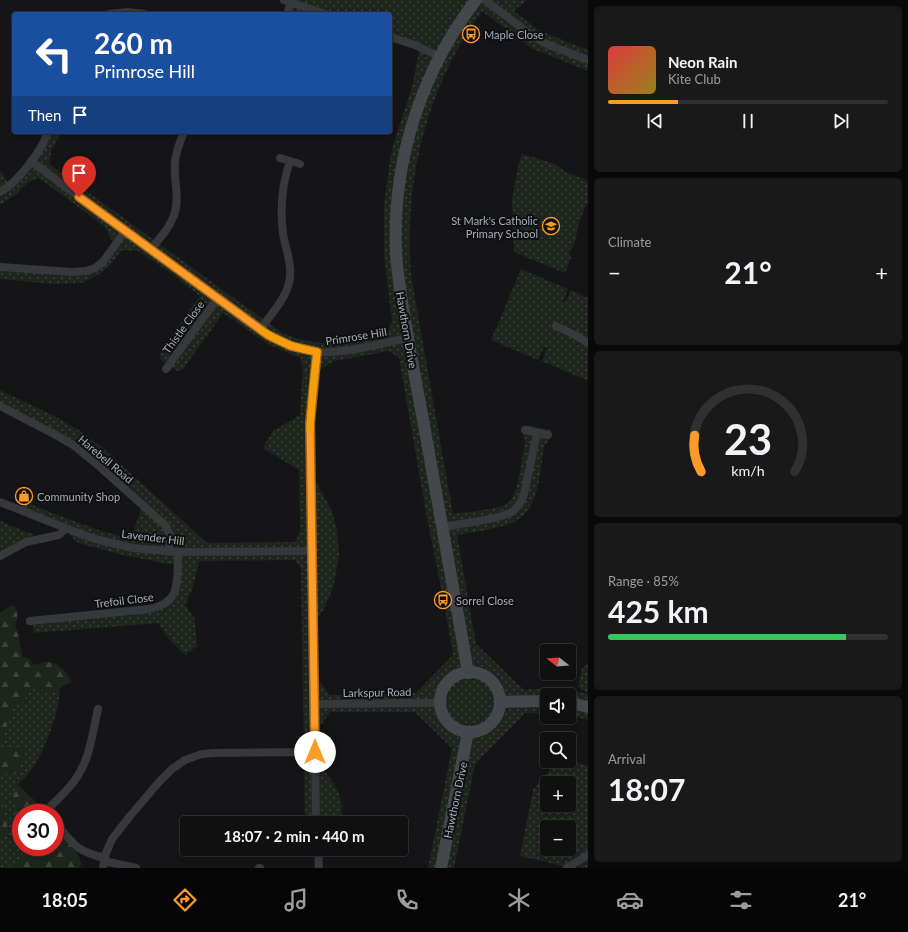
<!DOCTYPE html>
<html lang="en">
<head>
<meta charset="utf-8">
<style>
  body { margin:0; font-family:Lato,sans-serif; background:#19191a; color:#f1f3f6; height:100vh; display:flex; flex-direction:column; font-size:15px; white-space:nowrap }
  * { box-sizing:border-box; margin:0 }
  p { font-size:13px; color:#9c9d9f }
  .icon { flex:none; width:22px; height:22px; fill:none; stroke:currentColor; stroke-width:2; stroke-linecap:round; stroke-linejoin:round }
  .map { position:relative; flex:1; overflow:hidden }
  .panel { display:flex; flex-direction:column; gap:6px; padding:6px; background:#090909; width:320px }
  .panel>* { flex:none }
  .banner { position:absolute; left:12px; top:12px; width:380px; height:122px; border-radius:4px; box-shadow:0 2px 6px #0003,0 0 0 1px #303031; background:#1a4fa0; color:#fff; overflow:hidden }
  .needle { width:26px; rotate:287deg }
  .tools { position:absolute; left:540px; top:644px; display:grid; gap:8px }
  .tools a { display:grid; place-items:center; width:36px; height:36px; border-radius:4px; background:#101011; box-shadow:0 2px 6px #0003,0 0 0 1px #303031; font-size:20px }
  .speed { position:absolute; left:12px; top:804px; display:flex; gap:8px; font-size:20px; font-weight:700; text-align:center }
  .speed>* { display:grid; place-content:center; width:52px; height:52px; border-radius:50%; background:#101011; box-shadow:0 2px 6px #0003,0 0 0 1px #303031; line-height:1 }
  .speed .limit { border:6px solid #d22; background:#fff; color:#111 }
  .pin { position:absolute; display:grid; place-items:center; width:34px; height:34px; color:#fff; margin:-41px -17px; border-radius:50% 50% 50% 0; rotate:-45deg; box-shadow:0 0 4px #0007 }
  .pin .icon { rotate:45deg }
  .me { position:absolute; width:44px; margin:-22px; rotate:0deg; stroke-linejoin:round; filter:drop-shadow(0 0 3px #0008) }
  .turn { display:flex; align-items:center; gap:14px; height:84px; padding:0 16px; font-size:18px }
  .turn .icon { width:52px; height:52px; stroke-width:2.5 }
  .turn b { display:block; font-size:28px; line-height:34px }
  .then { display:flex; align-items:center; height:38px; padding:0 16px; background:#0003; gap:8px; font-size:15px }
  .big { font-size:30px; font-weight:700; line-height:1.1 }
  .panel .card { flex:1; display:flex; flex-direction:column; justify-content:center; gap:6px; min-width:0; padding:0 14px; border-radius:6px; background:#19191a }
  .panel .dial { align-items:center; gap:0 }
  .dial svg { height:104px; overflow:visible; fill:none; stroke:#303031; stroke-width:7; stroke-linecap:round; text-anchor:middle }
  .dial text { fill:#f1f3f6; stroke:none }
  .song { display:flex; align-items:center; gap:12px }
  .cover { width:48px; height:48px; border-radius:6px; background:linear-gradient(135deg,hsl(0 70% 55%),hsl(50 70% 35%)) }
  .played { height:4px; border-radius:2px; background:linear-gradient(90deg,#fd9b28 25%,#303031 25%) }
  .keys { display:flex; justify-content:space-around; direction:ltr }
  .heat { display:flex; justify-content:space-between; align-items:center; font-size:22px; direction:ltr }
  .charge { height:6px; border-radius:3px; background:linear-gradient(90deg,#34c759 85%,#303031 0) }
  .trip { position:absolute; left:180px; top:816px; width:228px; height:40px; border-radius:4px; background:#101011; box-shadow:0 2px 6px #0003,0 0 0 1px #303031; font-weight:700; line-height:40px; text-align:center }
  .tabs { display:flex; height:64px; justify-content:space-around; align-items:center; background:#060607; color:#9c9d9f }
  .tabs .icon { width:28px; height:28px }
  .tabs .current { color:#fd9b28 }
  .tabs b { font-size:18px; color:#f1f3f6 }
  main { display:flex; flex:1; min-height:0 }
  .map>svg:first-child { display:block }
  .green { fill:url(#green-dots); fill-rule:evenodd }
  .forest { fill:url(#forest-firs) }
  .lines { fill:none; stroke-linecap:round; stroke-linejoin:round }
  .street { stroke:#36383c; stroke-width:8 }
  .secondary { stroke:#44474c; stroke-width:12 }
  .route-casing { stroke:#a4651a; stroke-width:10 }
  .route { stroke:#fd9b28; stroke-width:7 }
  .slow { stroke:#f59e0b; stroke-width:7 }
  .labels { text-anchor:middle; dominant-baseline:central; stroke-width:4; stroke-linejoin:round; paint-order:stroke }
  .poi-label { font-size:11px; fill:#a6aeb8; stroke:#101012; text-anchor:start }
  .street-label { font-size:11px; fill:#a6aeb8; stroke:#101012 }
</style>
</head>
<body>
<main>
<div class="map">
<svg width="588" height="868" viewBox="0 0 588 868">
  <defs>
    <pattern id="green-dots" width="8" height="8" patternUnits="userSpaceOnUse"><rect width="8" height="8" fill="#1d251d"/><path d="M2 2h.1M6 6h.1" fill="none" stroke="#3b423c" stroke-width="1.8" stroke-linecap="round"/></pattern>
    <pattern id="forest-firs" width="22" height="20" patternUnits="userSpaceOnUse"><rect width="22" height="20" fill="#1d251d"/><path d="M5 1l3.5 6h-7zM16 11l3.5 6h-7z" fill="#3b423c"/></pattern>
  </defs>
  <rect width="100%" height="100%" fill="#151517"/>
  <!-- green -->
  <path class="green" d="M284,0H527L514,11L538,30L588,50V71L531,48L482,11C426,88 404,181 411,275L453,514C465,512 499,510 508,503C519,495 522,456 525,442L523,435L525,425L551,430L549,440L544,446C540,470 540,510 514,522C500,529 473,532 457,535L476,644L524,690C546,688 567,688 588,694V720L569,715V695H547V713H525L476,763L474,769L454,868H428L452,748L415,712H330L319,727L321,767C336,784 346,799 340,823H305L301,569L295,560L199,561L193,587L185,605L195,619L197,646L185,655L168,638L158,623L34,633L33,621L149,609L169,601L177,563L169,564L123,555L82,544L75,541L66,528L20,510L24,502L95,529L130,539L143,505L83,452L0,406V390L56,417L82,432L104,449L207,543L295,542L300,532L299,470L263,448L273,431L300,415L303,367L300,358L268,344L223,313L183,369L177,371L160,359L161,351L200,296L168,271L138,251L122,250L111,264L102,272L92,278L81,283L54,284L0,279V267L38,269L95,268L116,244L112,241L104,226L39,178L28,182L18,193L0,205V170L10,185L47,132H61L51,152L49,164L281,332C317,350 349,342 387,333L392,322L384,254V203L390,160L394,142L412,87L420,47L390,37V14H287L290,7ZM389,351L399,358L427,518L445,608L453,655L416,693L330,695L319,681L318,617L325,607L334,585L339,555L337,530L332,511L316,482V416L320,369L334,361Z
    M522,154L555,164L566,172L584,179L588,182V203L585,207L578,226L575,243L569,252L571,257L565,273L514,252L512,200L518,166Z
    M521,269L568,289L563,302L565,303L571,290L588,298V379L586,380L542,361L547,348L544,347L538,360L491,340Z
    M0,521L7,523L9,526C17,526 24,533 33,534L34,537L19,542L0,551Z
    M12,605C20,612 17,617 15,627L18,634L22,657L29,659L34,665C39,665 41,662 46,662C57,662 68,672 71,682L64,685L59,689C61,709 46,746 36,763C31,771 25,778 18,785L36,802V813H21V847H55L79,856L81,865L79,868H0V613Z
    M588,664V692L581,690L578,686L582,668Z
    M569,760L588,766V868H580L578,865L568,867L520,856L533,790L557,761ZM547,783H569V805H547ZM547,827H569V849H547Z"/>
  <!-- forest -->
  <path class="forest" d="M12,605C20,612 17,617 15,627L18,634L22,657L29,659L34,665C39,665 41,662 46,662C57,662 68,672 71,682L64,685L56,693L35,689L28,693L25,700L13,709C11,715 9,719 7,725C3,732 8,734 1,744L3,749H11L20,746L26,752L21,761L20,771L11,775L0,773V613Z
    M15,785H18L36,802V813H21V822L14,811L17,807L12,798L15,791Z
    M0,799H2L5,818L9,832L0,842Z
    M55,828C69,840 77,846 81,865L79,868H8L13,863L22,861L23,853L21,847H55Z"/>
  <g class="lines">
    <!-- street -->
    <path class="street" d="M284,0L325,14
      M485,0L535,38L549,45L588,60
      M109,14L128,12L145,14
      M287,14L291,2
      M390,37L415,45L440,57
      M280,158L300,164
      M31,161C71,192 113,220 153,250C180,271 207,292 235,312C258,328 280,346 309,351C338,356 378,344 408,338
      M0,192C16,184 44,149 47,132
      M151,249C160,238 171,226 175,212C180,195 173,179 175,162C176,151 180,142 184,132
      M0,267L72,272L86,271L95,268L103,262L125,231
      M556,326L575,335L588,343
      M260,330C270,315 285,300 289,283C293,267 286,250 283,234C280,210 282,184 290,161
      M166,369L217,299
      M0,406L54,434L73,445L100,467L166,526L170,536L169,552
      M525,430L548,435
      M0,502L78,533L99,540L133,548L178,552L311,551
      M443,527C458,524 501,519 512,512C518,507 522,501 524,494L537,433
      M0,556L26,542L59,535L66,528
      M30,621L149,609C182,603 177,580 178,552
      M315,704L440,703
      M43,813C55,802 68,791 77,777C90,758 93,731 98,709
      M55,822C74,844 75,851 105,858
      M316,823L310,423L317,352
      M318,849L319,868
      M104,861L136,868
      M103,868L106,853L112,839L130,816L159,782L172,769L185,760L202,754L213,753L315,752
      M259,868H260
      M567,868L588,855"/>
    <!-- secondary -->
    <path class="secondary" d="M440 702a30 30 0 1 1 60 0a30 30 0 1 1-60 0Z
      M468,673C454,590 439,507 424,425C417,388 410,351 404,314C401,294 397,273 396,252C392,163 421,71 476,0
      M500,702L547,701
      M569,703L588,707
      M441,868L468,732"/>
  </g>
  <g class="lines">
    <!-- route casing -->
    <g class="route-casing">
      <path id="route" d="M79,197L268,335L291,346L317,352L310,423L315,752"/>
    </g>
    <!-- route -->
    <use href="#route" class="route"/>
    <!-- slow -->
    <path class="slow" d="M262,331C279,342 297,349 317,352L313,387L310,430"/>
  </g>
  <!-- icons -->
  <defs>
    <g id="bus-ring" transform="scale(0.9)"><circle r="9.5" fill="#101012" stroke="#fd9b28" stroke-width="1.5"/><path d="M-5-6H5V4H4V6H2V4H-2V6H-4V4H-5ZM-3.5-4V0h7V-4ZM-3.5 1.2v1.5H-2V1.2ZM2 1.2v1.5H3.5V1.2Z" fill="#fd9b28"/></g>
    <g id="school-ring" transform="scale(0.9)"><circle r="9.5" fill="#101012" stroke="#fd9b28" stroke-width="1.5"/><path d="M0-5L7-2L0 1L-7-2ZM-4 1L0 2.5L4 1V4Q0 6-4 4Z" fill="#fd9b28"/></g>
    <g id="shop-ring" transform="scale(0.9)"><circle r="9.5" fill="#101012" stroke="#fd9b28" stroke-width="1.5"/><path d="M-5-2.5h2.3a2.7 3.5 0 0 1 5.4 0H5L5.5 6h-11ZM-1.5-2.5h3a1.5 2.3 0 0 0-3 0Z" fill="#fd9b28"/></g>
  </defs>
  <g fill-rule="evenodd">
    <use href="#bus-ring" x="471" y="34"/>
    <use href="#school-ring" x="551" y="226"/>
    <use href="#shop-ring" x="24" y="496"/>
    <use href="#bus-ring" x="443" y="600"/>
  </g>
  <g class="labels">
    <!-- poi labels -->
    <g class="poi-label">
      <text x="484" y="34">Maple Close</text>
      <text x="538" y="220" text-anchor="end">St Mark's Catholic<tspan x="538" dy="13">Primary School</tspan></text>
      <text x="37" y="496">Community Shop</text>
      <text x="456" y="600">Sorrel Close</text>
    </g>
    <!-- street labels -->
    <g class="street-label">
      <text transform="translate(183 327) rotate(-54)">Thistle Close</text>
      <text transform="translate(407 330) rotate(80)">Hawthorn Drive</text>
      <text transform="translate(356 336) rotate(-9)">Primrose Hill</text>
      <text transform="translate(106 459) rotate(40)">Harebell Road</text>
      <text transform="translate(153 537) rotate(7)">Lavender Hill</text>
      <text transform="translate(124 600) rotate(-7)">Trefoil Close</text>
      <text transform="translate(377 692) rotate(-1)">Larkspur Road</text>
      <text transform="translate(455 800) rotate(-78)">Hawthorn Drive</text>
    </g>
  </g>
</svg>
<div class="tools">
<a><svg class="needle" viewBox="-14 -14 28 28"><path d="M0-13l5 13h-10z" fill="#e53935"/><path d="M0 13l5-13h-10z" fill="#9c9d9f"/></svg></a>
<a><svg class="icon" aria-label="sound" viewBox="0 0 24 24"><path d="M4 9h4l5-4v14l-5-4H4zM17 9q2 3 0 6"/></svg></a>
<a><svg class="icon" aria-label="search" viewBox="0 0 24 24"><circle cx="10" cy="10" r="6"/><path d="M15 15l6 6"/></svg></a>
<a>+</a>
<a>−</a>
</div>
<div class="speed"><div class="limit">30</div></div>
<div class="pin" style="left:79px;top:197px;background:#d93025"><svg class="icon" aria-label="arrive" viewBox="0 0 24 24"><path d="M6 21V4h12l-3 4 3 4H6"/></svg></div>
<svg class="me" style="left:315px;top:752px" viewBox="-20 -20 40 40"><circle r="19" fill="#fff"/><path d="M0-13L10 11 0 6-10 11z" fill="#fd9b28"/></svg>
<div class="trip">18:07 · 2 min · 440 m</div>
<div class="banner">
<div class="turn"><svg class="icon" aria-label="left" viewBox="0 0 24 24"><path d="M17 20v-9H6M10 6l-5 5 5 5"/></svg><div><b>260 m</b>Primrose Hill</div></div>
<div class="then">Then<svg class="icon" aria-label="arrive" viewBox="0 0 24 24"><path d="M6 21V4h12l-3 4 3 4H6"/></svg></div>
</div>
</div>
<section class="panel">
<div class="card">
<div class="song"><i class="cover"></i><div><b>Neon Rain</b><p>Kite Club</p></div></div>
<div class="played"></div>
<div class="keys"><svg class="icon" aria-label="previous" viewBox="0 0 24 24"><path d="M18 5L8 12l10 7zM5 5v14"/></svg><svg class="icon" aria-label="pause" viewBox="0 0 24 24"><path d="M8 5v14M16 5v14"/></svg><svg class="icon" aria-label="next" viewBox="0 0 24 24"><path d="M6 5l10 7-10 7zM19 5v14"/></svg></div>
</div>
<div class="card"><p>Climate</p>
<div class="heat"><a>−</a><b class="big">21°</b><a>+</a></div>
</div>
<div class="card dial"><svg viewBox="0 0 100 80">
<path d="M14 69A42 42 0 1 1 86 69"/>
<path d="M14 69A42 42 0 0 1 9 41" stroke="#fd9b28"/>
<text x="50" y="56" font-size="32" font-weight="700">23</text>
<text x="50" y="72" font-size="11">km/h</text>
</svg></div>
<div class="card"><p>Range · 85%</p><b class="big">425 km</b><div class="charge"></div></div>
<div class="card"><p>Arrival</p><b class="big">18:07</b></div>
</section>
</main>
<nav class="tabs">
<b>18:05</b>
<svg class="icon current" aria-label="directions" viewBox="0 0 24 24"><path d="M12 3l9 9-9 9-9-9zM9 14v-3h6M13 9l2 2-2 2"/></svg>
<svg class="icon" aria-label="music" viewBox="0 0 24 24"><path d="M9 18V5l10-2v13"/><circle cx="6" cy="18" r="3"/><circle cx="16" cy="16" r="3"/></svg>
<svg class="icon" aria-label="phone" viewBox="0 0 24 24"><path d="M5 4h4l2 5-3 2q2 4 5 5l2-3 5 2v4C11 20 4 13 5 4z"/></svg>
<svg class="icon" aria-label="climate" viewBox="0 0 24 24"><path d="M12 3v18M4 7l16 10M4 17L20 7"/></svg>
<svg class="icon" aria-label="car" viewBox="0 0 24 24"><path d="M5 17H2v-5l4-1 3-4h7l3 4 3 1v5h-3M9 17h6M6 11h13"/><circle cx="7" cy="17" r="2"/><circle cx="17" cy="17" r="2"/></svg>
<svg class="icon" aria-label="filters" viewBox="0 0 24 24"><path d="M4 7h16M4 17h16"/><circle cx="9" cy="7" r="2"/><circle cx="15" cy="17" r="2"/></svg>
<b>21°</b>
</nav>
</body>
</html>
